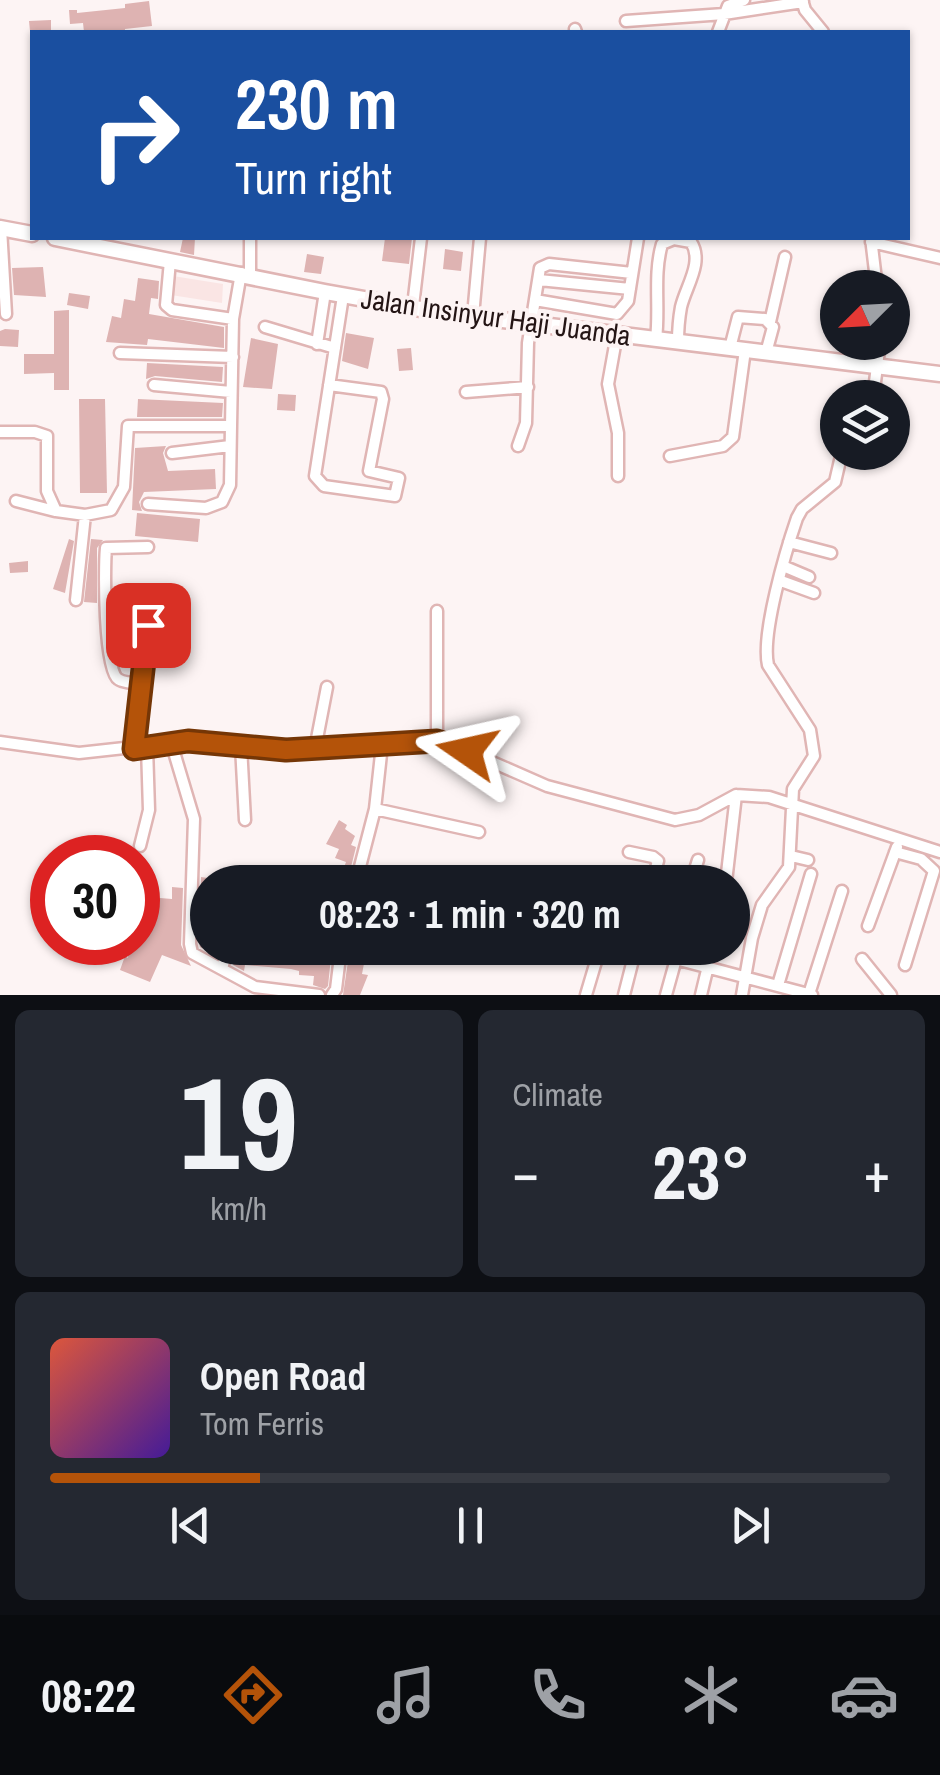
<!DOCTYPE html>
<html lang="en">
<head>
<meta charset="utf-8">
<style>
  body { margin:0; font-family:"Archivo Narrow",sans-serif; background:#242831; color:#f1f3f6; height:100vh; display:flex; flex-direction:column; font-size:38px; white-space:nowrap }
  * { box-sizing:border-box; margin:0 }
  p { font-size:32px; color:#9ea1a6 }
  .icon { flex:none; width:55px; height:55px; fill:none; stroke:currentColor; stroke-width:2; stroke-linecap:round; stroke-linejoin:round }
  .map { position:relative; height:995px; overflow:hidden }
  .panel { display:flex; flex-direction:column; gap:15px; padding:15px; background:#0d0f14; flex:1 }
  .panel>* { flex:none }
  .top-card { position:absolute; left:30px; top:30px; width:880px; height:210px; border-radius:0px; box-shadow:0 2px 8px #0004; background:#1a4fa0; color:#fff; overflow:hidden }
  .needle { width:65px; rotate:246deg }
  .controls { position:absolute; left:820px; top:270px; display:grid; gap:20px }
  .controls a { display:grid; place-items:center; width:90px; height:90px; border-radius:50%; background:#171b24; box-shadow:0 2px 8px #0004; font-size:50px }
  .speed { position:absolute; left:30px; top:835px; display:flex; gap:20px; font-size:50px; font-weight:700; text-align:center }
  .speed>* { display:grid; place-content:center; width:130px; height:130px; border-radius:50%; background:#171b24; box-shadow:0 2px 8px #0004; line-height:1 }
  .speed .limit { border:15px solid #d22; background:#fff; color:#111 }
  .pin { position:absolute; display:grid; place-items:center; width:85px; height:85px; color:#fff; margin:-42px; border-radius:20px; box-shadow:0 5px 15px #0006 }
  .me { position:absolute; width:110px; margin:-55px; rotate:281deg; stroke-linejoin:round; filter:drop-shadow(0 0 8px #0008) }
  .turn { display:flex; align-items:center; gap:35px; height:210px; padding:0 40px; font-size:45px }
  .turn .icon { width:130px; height:130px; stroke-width:2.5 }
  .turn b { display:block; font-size:70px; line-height:85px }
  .big { font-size:75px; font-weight:800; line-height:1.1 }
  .panel .tile { flex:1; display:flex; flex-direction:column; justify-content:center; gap:15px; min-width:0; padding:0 35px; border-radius:15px; background:#242831 }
  .panel .dial { align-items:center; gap:0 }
  .dial b { font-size:130px; line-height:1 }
  .song { display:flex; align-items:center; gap:30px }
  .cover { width:120px; height:120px; border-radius:15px; background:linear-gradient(135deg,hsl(10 70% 55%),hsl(260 70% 35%)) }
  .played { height:10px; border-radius:5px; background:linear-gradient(90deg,#b45309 25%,#363941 25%) }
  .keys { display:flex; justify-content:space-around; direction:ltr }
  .heat { display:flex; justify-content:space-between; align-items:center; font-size:55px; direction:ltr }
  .panel .tiles { flex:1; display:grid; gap:15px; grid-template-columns:1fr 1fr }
  .tile:last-child { grid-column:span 2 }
  .trip { position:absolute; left:190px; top:865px; width:560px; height:100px; border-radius:50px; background:#171b24; box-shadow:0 2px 8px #0004; font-weight:800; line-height:100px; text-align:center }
  .dock { display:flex; height:160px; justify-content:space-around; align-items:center; background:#090b0e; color:#9ea1a6 }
  .dock .icon { width:70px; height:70px }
  .dock .active { color:#b45309 }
  .dock b { font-size:45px; color:#f1f3f6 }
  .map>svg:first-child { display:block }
  .built { fill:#fae5e4 }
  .building { fill:#deb3b2 }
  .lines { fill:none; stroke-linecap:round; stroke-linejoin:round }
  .minor-casing { stroke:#e0b5b4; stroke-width:15 }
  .major-casing { stroke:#e0b5b4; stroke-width:19 }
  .minor { stroke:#fff; stroke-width:10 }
  .major { stroke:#fff; stroke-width:14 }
  .route-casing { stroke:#753606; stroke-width:25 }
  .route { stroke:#b45309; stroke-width:18 }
  .labels { text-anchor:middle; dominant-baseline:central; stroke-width:8; stroke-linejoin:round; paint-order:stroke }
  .street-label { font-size:28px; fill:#241515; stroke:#fdf4f4 }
</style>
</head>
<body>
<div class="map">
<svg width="940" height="995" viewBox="0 0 940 995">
  <rect width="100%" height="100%" fill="#fdf4f4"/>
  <!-- built -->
  <path class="built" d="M173,276L223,284L222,303L171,295Z"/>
  <!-- building -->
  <path class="building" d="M149,1L152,26L125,29V32H84L83,23L70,24L69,10H77V13L125,8V4Z
    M51,20V30L30,31L29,21Z
    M183,238H195L194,255L180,252Z
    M385,238H412L409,264L382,261Z
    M445,249L463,252L461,271L443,269Z
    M307,254L324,257L321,274L304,272Z
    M43,267L46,297L14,295L12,268Z
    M138,278L159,281L158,299L151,298L149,314L224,327V348L148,339L147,345L106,342L112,316L121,318L124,299L135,301Z
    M69,293L90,296L88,309L67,305Z
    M69,310V390H54V373L24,374V354H54V311Z
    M5,329L19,330L18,347L0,346V331Z
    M346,333L374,338L368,369L342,361Z
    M251,338L278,344L272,389L243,387Z
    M411,348L413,370L399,371L397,349Z
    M147,363L223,367L222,382L155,376L146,379Z
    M278,394L296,395L295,411L277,410Z
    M79,399H105L107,493H80Z
    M138,399L223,403L222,417H137Z
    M166,446L163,453L168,471L215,469L216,489L144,492L139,502L142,511L132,510L135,448Z
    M137,513L200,519L198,542L135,536Z
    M69,539L74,541L65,593L53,589Z
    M91,539L103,540L97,548V603L84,602Z
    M28,561V572L10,573L9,563Z
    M339,820L347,825L345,829L355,836L351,845L356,847L349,875L342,873L346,862L335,858L339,849L326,844Z
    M318,866L328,869L327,873L347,882H315Z
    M201,877L208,878V948H219L216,956L200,947L199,943Z
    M172,887L183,888L181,945L191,966L162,955L150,982L120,970L125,956L128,958L129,942H138V910H147L148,897L172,899Z
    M251,948H332L328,986L325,989L313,985L314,976L299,975V971L291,969L245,965L244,971L233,965L235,954L250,958Z
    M350,948H367L362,974L368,975L360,995H343Z"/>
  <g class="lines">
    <!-- minor casing -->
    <g class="minor-casing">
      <path id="minor" d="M802,0L805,10L823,32
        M626,21L724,14L803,2
        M575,29L576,32
        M718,32L728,6L744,0
        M1,228L6,314
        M250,238V275
        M871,238L877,288
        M871,242L940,258
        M170,261L166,305L172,310L233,319
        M539,280L630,289
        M535,300L617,314L628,301L638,238
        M413,306L421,238
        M473,316L480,238
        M770,322L785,257
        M265,327L335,348
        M617,334L608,384L618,433V476
        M656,339C660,308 653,275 662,244L674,239L691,242C704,262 686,286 681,307C679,318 678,330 678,342
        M317,344L325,292
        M730,348L738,317L765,319L773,327L766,353
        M120,353L233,357
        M154,385L231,392
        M329,385L381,392L383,399L369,471L399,478L395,496L324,486L315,476L343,296
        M466,392L528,387
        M873,398L880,342
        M0,432H35L47,436V491L56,511L85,515L111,510L124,487L128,426H231L233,319L241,273
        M518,446L526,423L528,343L540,268L549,264L632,273
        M172,453L230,446
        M670,456L723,446L733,437L745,350
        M16,501L55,511
        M148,504L206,508L222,502L230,485L231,426
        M789,542L831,553
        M783,566L809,577
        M781,581L814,593
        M76,600L85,515
        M437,611V741
        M141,683C134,683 123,683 118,679C104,670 104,568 106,548L148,547
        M0,742L79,753L188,741L286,750L437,741L467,751L547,786L675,820L699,815L736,795L769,797L940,852
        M171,742L194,819L190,944L192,953L255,987L319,995
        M241,746L245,820
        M134,749L148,625
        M315,749L327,687
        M375,809L479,832
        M140,846L149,810L147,747
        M629,852L653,857L658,861L652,882
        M895,852L921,859L934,871L905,965
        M791,856L808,860
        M356,882L375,809L382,745
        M691,882L698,860
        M726,882L736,795
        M868,926L897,847
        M634,948L812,995
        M862,959L891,995
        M702,964L708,948
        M222,968L228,948
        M778,985L811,874
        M809,994L842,891
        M332,995L336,989L341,948
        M586,995L600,948
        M624,995L636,948
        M666,995L676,959
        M701,995L708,966
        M742,995L752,938L762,905L789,867L793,789L814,756L810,730L768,665C761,634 786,550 797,518L802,509L835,482L842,452"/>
    </g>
    <!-- major casing -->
    <g class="major-casing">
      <path id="major" d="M0,228L32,234
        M55,238L325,292L437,312L940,374"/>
    </g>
    <!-- minor -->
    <use href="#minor" class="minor"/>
    <!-- major -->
    <use href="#major" class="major"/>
  </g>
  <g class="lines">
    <!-- route casing -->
    <g class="route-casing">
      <path id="route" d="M148,625L134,749L188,741L286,750L437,741L467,751"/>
    </g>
    <!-- route -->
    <use href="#route" class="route"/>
  </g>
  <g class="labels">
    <!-- street labels -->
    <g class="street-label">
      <text transform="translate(496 317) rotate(8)">Jalan Insinyur Haji Juanda</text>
    </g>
  </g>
</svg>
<div class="controls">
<a><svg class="needle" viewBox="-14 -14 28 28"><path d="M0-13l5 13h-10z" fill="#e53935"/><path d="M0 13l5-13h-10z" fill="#9ea1a6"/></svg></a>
<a><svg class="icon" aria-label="layers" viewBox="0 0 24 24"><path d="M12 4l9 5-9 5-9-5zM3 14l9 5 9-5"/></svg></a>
</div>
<div class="speed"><div class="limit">30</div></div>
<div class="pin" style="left:148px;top:625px;background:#d93025"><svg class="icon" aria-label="arrive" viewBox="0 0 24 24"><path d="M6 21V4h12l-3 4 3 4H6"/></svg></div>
<svg class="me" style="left:467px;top:751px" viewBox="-20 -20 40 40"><path d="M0-17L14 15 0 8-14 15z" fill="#b45309" stroke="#fff" stroke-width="4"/></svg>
<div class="trip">08:23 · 1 min · 320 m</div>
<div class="top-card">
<div class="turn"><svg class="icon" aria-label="right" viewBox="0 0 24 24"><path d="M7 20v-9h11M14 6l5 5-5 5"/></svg><div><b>230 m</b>Turn right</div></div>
</div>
</div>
<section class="panel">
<div class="tiles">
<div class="tile dial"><b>19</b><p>km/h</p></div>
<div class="tile"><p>Climate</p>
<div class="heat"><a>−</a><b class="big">23°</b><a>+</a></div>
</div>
<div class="tile">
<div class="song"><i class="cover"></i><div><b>Open Road</b><p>Tom Ferris</p></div></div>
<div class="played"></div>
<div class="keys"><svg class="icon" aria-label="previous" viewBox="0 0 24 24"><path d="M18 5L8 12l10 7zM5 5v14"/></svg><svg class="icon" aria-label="pause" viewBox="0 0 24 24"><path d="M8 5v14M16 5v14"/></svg><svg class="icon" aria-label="next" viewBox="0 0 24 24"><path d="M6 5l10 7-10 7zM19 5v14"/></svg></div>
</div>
</div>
</section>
<nav class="dock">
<b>08:22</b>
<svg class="icon active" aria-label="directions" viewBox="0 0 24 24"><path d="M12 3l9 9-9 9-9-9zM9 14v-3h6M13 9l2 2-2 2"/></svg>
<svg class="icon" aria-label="music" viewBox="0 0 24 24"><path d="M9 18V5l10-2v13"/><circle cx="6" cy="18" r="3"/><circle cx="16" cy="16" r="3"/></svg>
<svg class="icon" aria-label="phone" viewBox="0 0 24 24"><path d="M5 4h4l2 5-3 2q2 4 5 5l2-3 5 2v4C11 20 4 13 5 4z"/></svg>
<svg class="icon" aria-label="climate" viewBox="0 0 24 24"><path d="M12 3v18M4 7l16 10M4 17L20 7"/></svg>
<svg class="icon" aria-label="car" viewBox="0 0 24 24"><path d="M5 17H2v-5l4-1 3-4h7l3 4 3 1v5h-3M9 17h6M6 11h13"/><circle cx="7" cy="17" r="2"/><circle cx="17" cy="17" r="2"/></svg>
</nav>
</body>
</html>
